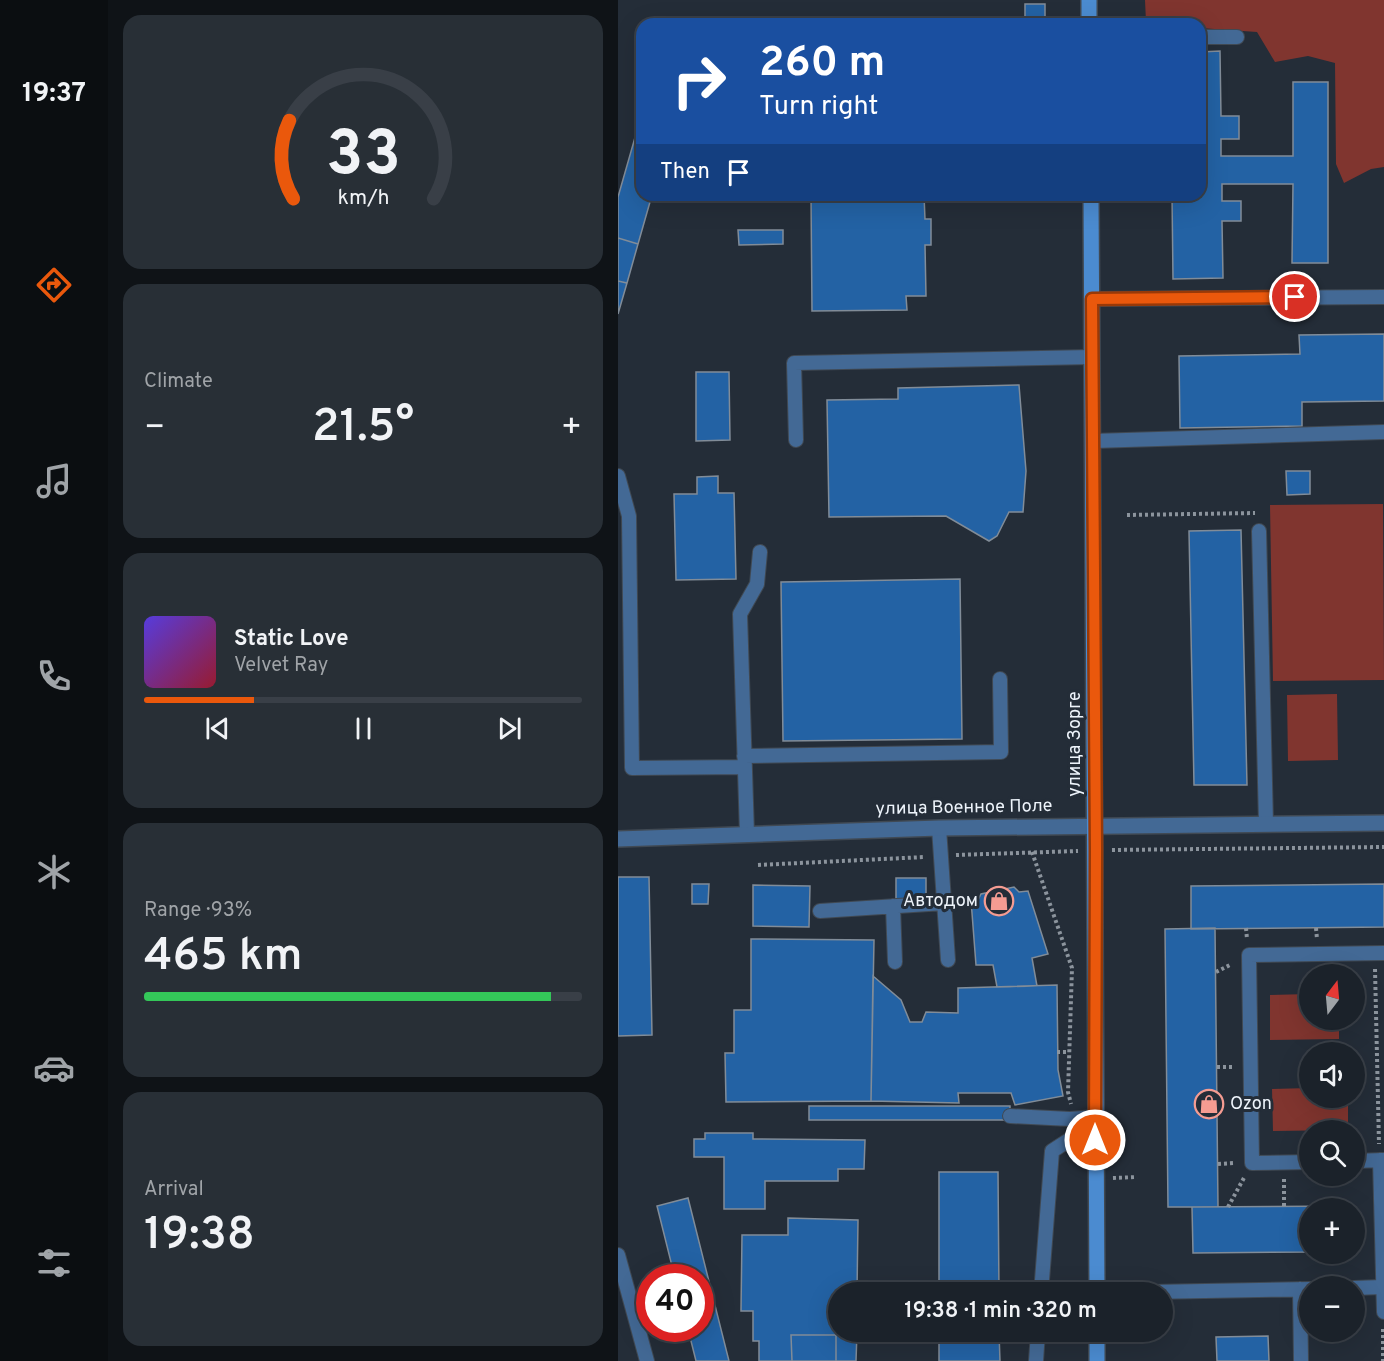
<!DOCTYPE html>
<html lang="en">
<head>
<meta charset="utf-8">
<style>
  body { margin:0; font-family:Overpass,sans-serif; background:#282f36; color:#f1f3f6; height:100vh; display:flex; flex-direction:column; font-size:22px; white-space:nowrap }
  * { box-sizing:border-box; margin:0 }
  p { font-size:20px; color:#a0a4a8 }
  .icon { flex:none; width:33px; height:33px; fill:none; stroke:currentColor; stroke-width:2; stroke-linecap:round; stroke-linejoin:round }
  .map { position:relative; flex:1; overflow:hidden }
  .drawer { display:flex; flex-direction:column; gap:15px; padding:15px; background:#0f1317; width:510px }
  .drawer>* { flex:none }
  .banner { position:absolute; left:18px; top:18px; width:570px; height:183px; border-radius:18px; box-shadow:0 6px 24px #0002,0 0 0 2px #393f47; background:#1a4fa0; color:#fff; overflow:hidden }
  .needle { width:39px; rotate:16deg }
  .controls { position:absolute; left:681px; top:964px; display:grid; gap:12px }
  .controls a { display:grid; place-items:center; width:66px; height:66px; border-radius:50%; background:#1b222a; box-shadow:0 6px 24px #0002,0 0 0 2px #393f47; font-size:30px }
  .speed { position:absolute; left:18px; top:1264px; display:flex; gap:12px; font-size:30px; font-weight:700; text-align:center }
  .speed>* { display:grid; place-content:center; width:78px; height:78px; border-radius:50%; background:#1b222a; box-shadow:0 6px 24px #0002,0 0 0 2px #393f47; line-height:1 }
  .speed .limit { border:9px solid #d22; background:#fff; color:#111 }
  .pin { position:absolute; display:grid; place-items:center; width:51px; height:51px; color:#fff; margin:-26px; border:3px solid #fff; border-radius:50%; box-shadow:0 2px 6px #0007 }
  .me { position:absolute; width:66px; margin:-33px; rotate:0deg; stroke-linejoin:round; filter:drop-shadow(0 0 4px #0008) }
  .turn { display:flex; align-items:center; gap:21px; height:126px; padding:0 24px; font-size:27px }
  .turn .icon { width:78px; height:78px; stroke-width:2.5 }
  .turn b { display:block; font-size:42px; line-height:51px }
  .then { display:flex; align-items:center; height:57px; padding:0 24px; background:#0003; gap:12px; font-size:22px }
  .big { font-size:45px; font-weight:600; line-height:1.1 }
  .drawer .widget { flex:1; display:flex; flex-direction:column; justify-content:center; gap:9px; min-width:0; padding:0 21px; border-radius:18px; background:#282f36 }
  .drawer .dial { align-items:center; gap:0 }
  .dial svg { height:156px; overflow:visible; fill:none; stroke:#393f47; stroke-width:7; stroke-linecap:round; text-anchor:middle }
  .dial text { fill:#f1f3f6; stroke:none }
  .song { display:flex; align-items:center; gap:18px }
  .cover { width:72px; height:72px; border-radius:9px; background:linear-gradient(135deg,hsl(250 70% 55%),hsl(350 70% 35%)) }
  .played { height:6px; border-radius:3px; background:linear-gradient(90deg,#ea580c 25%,#393f47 25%) }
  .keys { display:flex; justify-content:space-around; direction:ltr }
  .heat { display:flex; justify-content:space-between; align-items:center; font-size:33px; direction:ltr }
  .charge { height:9px; border-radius:4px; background:linear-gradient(90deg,#34c759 93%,#393f47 0) }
  .trip { position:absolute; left:210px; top:1282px; width:345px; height:60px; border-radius:30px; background:#1b222a; box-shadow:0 6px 24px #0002,0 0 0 2px #393f47; font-weight:600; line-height:60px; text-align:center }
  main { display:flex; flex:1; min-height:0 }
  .menu { display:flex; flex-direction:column; width:108px; justify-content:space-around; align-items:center; background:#0b0e11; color:#a0a4a8 }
  .menu .icon { width:42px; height:42px }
  .menu .selected { color:#ea580c }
  .menu b { font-size:27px; color:#f1f3f6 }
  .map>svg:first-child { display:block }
  .green { fill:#80352f }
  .building { fill:#2362a4; stroke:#818c98; stroke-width:1.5 }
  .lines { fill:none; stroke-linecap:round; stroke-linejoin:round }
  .lane-casing { stroke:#404953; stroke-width:16 }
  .street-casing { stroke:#404953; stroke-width:18 }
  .secondary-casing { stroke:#404953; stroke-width:18 }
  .path { stroke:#8c949d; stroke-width:4; stroke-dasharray:3 3; stroke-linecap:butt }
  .lane { stroke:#436995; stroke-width:14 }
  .street { stroke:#436995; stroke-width:15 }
  .secondary { stroke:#4b8bd0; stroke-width:15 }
  .route-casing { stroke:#983908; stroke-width:15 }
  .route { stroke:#ea580c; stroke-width:10 }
  .labels { text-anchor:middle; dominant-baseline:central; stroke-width:6; stroke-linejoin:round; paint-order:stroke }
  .street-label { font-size:18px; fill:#eef4fb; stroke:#242d38 }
  .poi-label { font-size:18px; fill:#eef4fb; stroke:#242d38; text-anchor:end }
</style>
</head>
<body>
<main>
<nav class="menu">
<b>19:37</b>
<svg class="icon selected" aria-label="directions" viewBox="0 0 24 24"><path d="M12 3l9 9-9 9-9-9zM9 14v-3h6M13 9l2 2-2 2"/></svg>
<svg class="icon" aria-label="music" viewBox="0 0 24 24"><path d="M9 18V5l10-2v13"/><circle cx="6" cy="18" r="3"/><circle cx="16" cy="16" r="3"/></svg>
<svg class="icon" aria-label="phone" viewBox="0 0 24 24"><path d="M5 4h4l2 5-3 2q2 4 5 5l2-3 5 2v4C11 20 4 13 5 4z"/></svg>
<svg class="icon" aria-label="climate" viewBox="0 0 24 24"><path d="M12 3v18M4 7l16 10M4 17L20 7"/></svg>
<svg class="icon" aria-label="car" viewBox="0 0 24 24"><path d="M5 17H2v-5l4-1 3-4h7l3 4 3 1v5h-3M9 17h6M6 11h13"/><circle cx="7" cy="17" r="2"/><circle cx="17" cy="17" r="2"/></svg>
<svg class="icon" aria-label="filters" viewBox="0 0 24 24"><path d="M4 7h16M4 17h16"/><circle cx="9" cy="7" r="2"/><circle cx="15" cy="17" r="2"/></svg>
</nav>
<section class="drawer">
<div class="widget dial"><svg viewBox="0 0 100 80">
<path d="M14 69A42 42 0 1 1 86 69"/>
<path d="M14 69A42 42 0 0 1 12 29" stroke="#ea580c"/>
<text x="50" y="56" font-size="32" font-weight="700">33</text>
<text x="50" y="72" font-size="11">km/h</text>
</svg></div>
<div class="widget"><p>Climate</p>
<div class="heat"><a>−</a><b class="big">21.5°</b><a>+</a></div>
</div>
<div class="widget">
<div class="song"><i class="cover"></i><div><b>Static Love</b><p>Velvet Ray</p></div></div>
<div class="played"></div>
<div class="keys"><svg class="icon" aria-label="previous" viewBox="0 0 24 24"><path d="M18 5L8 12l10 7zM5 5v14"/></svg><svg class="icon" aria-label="pause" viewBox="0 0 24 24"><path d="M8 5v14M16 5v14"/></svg><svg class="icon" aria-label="next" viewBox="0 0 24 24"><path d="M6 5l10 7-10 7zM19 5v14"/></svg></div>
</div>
<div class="widget"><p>Range · 93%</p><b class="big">465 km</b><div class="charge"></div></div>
<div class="widget"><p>Arrival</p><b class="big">19:38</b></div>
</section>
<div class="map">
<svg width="766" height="1361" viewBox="0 0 766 1361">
  <rect width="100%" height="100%" fill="#242d38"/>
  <!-- green -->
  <path class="green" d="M527,0H766V167L753,169L726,183L718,164L717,63L690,56L657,62L639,32L582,28V24L528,22Z
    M765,504L766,680L655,681L652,505Z
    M719,694L720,760L670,761L669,695Z
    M691,994L692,1020H721V1039L652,1040V995Z
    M691,1088L692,1098H730V1130L655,1131L654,1089Z"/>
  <!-- building -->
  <path class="building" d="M407,4H427V24H407Z
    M602,51L603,116H621V139H603V156H675V82H710V263H674L675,184H604V201H623V221H604L605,278L555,279L554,195H582V52Z
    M24,113V195H34L20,244L0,238V197Z
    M193,195H306L307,219H313V245H307L308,296H288L289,310L194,311Z
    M120,230H165V244L121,245Z
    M0,238L20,244L9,283L0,281Z
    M0,281L9,283L0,314Z
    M766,334V401L684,402V426L562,428L561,356L682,354L681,335Z
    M78,372H111L112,440L78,441Z
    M401,385L408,471L405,512H391L379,536L371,541L328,516L211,517L209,400L280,399V388Z
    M668,471H692V494L669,495Z
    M100,476V493H116L118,579L58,580L56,494H79V477Z
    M623,530L629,785H576L571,531Z
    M342,579L344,739L165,741L163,582Z
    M0,877H31L34,1035L0,1036Z
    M278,878H308V899H278Z
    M74,884H91L90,904H74Z
    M766,884V927L573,929V886Z
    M135,885L192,886L191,927L135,926Z
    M396,887L401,892L410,891L430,954L414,958L419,986L379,987L375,965H358L353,900H360L363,894Z
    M597,928L600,1207H550L547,929Z
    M133,939L256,940L253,1101L108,1102L107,1053H116V1010H133Z
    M255,976L283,1000L292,1022H304L308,1012L340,1013V988L439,985L440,1070L445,1096L397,1105L393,1093H340L341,1103L253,1101Z
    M191,1106H392V1120H191Z
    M87,1133H135V1139L247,1140L246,1169H220V1181H147V1209H106V1157H76V1139H87Z
    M321,1172H380L381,1293H321Z
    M70,1198L111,1361H78L70,1329H82V1278H57L39,1206Z
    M732,1206V1209H692V1252L575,1253L574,1207Z
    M170,1218L240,1220L239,1293H220V1332H239L238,1361H218V1335H173L174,1361H141V1341H135V1311H123L124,1235H170Z
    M321,1332H381L382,1361H321Z
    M173,1335H218V1361H174Z
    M650,1336L651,1361H599L598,1337Z"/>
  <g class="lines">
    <!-- lane casing -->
    <g class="lane-casing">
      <path id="lane" d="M582,37H619
        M474,299L766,297
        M178,440L176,363L474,357
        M475,441L766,432
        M0,476L11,516L14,768L126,767
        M641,531L648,824
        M126,756L383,752L382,679
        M321,828L330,960
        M129,834L122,614L139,584L142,552
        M275,906L277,962
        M202,911L326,903
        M392,1116L452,1119L477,1117
        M762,1160L766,1312
        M736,1161L766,1160
        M692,1162L634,1163L631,955L766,953
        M0,1255L29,1361
        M736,1288L764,1287
        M682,1289L683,1361
        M423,1293L434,1151L451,1140H477
        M479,1293L692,1289
        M418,1361L420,1332"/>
    </g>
    <!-- street casing -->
    <g class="street-casing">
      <path id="street" d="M0,839L321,828L766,823"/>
    </g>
    <!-- secondary casing -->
    <g class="secondary-casing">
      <path id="secondary" d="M471,0V24
        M473,195L479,1293
        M479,1361V1332"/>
    </g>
    <!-- path -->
    <path class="path" d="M509,515L637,513
      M494,850L766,847
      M414,852L454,968L450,1092L453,1104
      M338,855L460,851
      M140,865L307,857
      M628,928L629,939
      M698,928L699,939
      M757,969L761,1144
      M598,972L614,964
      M439,1052H451
      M599,1067H616
      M600,1164L617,1163
      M495,1178L519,1177
      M666,1206V1177
      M610,1207L627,1176
      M765,1329V1361"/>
    <!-- lane -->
    <use href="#lane" class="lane"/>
    <!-- street -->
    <use href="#street" class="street"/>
    <!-- secondary -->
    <use href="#secondary" class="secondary"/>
  </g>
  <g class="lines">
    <!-- route casing -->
    <g class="route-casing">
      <path id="route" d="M477,1140L478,850L474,299L677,297"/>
    </g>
    <!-- route -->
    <use href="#route" class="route"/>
  </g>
  <!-- icons -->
  <defs>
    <g id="shop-ring" transform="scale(1.5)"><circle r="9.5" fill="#242d38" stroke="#f59c92" stroke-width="1.5"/><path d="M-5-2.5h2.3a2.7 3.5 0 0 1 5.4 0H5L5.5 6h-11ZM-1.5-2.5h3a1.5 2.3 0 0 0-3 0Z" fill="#f59c92"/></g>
  </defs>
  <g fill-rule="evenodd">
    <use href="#shop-ring" x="381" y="901"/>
    <use href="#shop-ring" x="591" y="1104"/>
  </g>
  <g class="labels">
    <!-- street labels -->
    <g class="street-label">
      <text transform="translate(457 744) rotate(-90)">улица Зорге</text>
      <text transform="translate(346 808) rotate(-1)">улица Военное Поле</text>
    </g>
    <!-- poi labels -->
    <g class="poi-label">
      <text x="360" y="901">Автодом</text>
      <text x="612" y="1104" text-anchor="start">Ozon</text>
    </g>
  </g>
</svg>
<div class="controls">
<a><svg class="needle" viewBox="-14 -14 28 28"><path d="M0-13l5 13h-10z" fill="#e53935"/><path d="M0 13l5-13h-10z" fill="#a0a4a8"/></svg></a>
<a><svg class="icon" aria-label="sound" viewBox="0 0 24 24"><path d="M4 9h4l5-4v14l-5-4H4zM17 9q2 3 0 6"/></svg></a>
<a><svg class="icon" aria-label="search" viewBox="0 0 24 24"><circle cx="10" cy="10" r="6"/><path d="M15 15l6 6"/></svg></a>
<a>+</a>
<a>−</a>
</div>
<div class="speed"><div class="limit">40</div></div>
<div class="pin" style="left:677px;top:297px;background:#d93025"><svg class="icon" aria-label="arrive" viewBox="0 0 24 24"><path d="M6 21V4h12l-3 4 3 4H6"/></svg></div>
<svg class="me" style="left:477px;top:1140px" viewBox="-20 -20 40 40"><circle r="17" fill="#ea580c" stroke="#fff" stroke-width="3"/><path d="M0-11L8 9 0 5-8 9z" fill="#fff"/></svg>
<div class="trip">19:38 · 1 min · 320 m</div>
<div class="banner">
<div class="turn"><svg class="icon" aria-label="right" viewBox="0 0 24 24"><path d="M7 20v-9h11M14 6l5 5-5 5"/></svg><div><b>260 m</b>Turn right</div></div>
<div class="then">Then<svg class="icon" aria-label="arrive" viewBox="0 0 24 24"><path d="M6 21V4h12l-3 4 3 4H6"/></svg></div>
</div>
</div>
</main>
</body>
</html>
